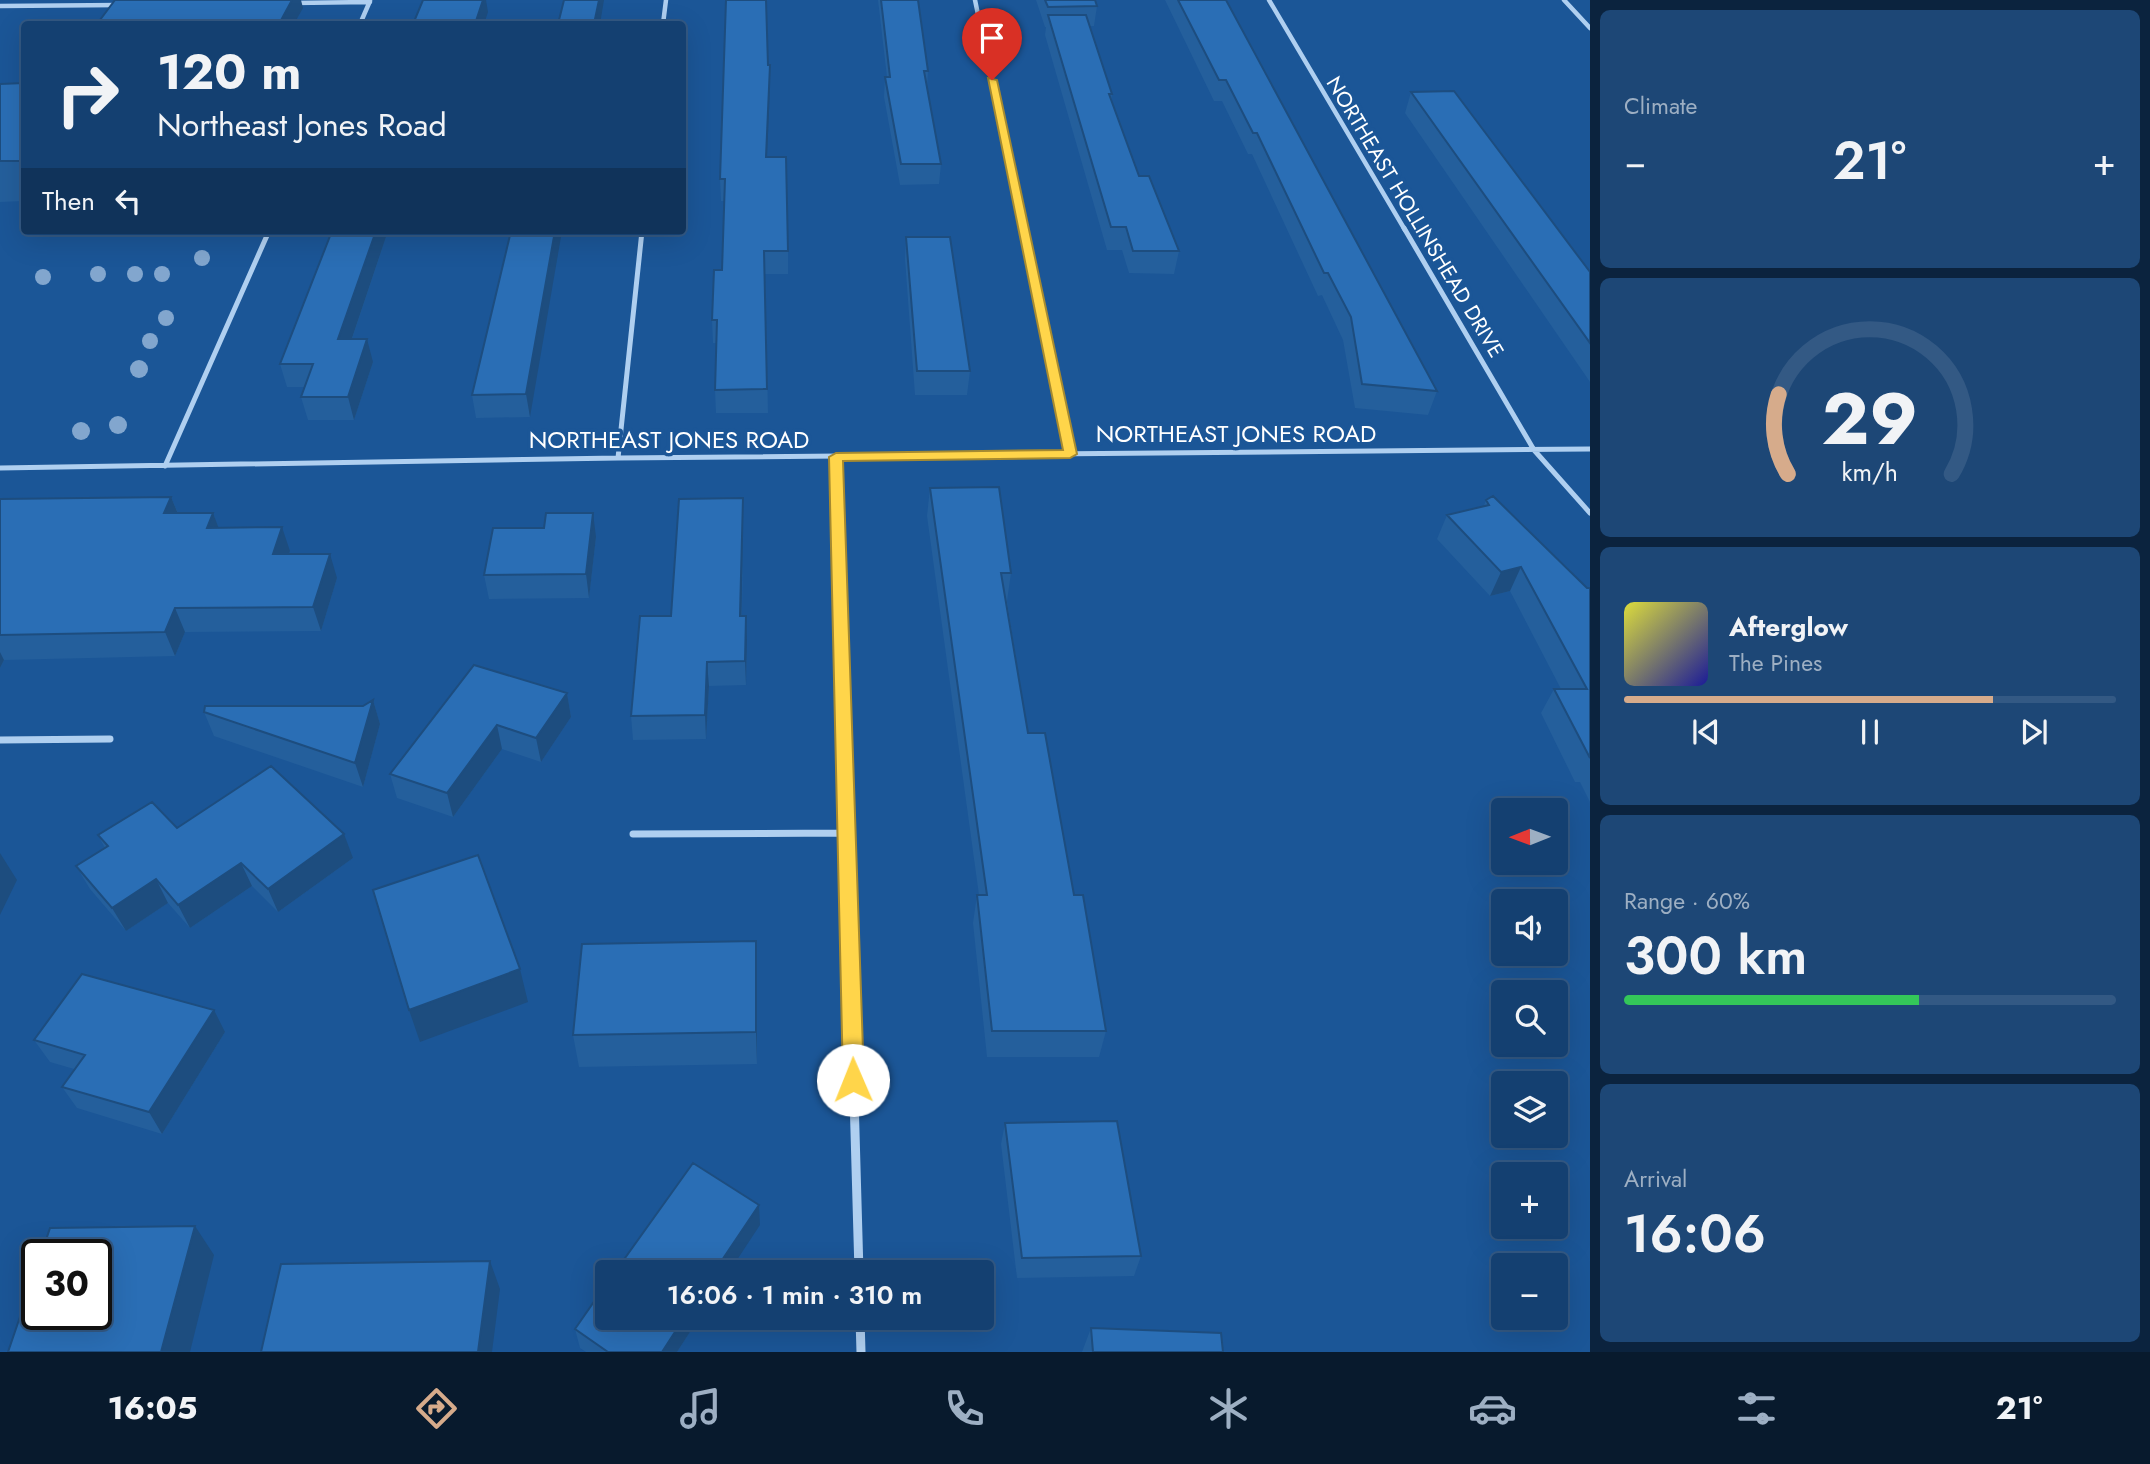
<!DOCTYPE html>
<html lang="en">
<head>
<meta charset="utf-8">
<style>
  body { margin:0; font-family:Jost,sans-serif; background:#1d4776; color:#f1f3f6; height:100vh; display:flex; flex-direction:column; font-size:26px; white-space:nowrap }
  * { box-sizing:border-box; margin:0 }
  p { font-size:23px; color:#9dafc3 }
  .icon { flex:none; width:38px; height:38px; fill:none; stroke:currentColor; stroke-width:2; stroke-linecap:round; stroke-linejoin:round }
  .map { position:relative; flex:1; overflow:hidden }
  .side { display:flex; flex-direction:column; gap:10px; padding:10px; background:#0b233e; width:560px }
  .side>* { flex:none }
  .guide { position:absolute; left:21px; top:21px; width:665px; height:214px; border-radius:7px; box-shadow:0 7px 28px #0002,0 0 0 2px #335984; background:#144071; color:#f1f3f6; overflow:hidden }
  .needle { width:46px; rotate:269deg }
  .fabs { position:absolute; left:1491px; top:798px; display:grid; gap:14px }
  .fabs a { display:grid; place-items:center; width:77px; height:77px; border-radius:7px; background:#144071; box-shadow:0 7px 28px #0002,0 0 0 2px #335984; font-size:35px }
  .speed { position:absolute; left:21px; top:1239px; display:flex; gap:14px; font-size:35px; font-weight:700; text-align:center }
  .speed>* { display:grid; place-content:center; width:91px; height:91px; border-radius:50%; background:#144071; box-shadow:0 7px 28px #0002,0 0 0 2px #335984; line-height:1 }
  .speed .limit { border:4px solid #111; border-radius:10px; background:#fff; color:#111 }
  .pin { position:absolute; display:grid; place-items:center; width:60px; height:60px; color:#fff; margin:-72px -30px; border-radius:50% 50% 50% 0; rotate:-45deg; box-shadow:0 0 7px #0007 }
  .pin .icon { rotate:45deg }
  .me { position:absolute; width:77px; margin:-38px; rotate:359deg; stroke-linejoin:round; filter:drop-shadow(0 0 5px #0008) }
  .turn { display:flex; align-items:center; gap:24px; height:147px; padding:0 21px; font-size:32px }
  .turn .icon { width:91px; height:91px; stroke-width:2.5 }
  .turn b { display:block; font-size:49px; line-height:60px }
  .then { display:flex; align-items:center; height:66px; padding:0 21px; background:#0003; gap:14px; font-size:26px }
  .big { font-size:52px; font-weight:600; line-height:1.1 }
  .side .widget { flex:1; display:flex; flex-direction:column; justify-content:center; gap:10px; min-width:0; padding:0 24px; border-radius:10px; background:#1d4776 }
  .side .dial { align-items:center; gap:0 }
  .dial svg { height:182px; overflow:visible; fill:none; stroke:#335984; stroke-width:7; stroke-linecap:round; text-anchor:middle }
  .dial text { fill:#f1f3f6; stroke:none }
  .song { display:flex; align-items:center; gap:21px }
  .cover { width:84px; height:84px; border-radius:10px; background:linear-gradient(135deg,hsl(60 70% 55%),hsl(240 70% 35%)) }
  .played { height:7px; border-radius:4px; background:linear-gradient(90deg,#d6ab8b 75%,#335984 75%) }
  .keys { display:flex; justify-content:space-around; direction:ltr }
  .heat { display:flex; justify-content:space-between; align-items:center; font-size:38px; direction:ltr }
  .charge { height:10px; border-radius:5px; background:linear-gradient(90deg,#34c759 60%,#335984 0) }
  .trip { position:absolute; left:595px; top:1260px; width:399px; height:70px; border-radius:7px; background:#144071; box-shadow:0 7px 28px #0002,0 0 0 2px #335984; font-weight:600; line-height:70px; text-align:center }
  .tab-bar { display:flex; height:112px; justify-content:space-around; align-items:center; background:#081a2d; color:#9dafc3 }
  .tab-bar .icon { width:49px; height:49px }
  .tab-bar .active { color:#d6ab8b }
  .tab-bar b { font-size:32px; color:#f1f3f6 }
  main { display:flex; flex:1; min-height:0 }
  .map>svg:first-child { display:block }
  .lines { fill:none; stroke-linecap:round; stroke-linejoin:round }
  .street-far3 { stroke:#afcff0; stroke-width:4.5 }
  .street-far2 { stroke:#afcff0; stroke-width:5 }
  .street-far1 { stroke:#afcff0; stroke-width:7 }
  .street { stroke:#afcff0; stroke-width:9 }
  .tree { fill:#82a6ce }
  .wall { fill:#245f9c }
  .shaded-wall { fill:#1d4d7f }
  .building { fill:#2a6eb5; stroke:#1d4d7f; stroke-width:2 }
  .route { fill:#ffd54a; stroke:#a68a30; stroke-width:2 }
  .labels { text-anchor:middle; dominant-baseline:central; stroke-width:7; stroke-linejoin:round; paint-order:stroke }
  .far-street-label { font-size:21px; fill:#fff; stroke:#1b5697 }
  .street-label { font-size:24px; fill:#fff; stroke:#1b5697 }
</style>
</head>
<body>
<main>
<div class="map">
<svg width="1590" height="1352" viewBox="0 0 1590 1352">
  <rect width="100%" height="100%" fill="#1b5697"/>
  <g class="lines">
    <!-- street-far3 -->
    <path class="street-far3" d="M975,0L1023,230
      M1269,0L1405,230
      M1564,0L1590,28
      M293,3L370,2
      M0,6L120,5
      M360,24L370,1
      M663,24L666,0"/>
    <!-- street-far2 -->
    <path class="street-far2" d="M1023,228L1070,454
      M1404,228L1534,450L1590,513
      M836,457L838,520
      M618,458L642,231
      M165,466L269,231
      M0,468L618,458L1590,449"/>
    <!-- street-far1 -->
    <path class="street-far1" d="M838,519L848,888
      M0,740L110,739
      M633,834L847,833"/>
    <!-- street -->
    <path class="street" d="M848,886L859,1272
      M860,1318L861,1352"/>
  </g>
  <!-- trees -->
  <g class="tree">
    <circle cx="202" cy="258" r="8"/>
    <circle cx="98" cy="274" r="8"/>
    <circle cx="135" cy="274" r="8"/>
    <circle cx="162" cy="274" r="8"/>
    <circle cx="43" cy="277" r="8"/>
    <circle cx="166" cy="318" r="8"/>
    <circle cx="150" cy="341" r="8"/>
    <circle cx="139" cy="369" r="9"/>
    <circle cx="118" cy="425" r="9"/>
    <circle cx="81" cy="431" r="9"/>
  </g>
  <!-- wall -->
  <path class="wall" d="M878,0H918L928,71L927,88L941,164L939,184L900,185L884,97L885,77H887Z
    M1036,0H1095L1097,6L1094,26H1090L1112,94L1111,101L1139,176L1179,251L1174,274L1129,273L1122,250H1107L1045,35L1046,27H1045Z
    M1165,0H1226L1437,391L1428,415L1355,408L1343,340L1322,295L1318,296L1252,154H1248L1222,101H1214Z
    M768,65H770V86L767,157L788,251V274H765L768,413H716L715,390L716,343H713L712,320L722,270L724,201H721L720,179Z
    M24,83V201L0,202V84Z
    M1411,92L1590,272V382L1405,113Z
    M332,231H388L352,339L373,362L354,420H308L301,397L305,387H287L280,364Z
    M511,231L530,417L476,418L472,395Z
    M906,237L970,371L967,395H915L905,259Z
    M930,488L1011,573L1007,601L1028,733L1074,895L1106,1031L1099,1057H987L973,923L977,895H979L927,516Z
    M171,497L178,513H213L218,528L290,551L289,554L337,578L321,631L185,632L175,656L4,660L0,668V499Z
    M1486,500L1587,588H1590V802L1580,782H1575L1541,713L1554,689H1561L1510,591L1490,596L1437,539L1447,515L1484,506Z
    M743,522L742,616H746L747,640L746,685L709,686L706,739L633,740L631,716L671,616Z
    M544,528L596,537L589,598L489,599L484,575Z
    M567,693L571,717L541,762L502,749L453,817L397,798L390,774Z
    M373,700L380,724L363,787L214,736L204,712L363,706Z
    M177,828L353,858L278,912L252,886L190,928L168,903L126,931L90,889L76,866L105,848L98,835Z
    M757,975V1064L579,1067L573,1035Z
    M225,1032L162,1134L77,1108L62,1087L74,1069L50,1062L34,1040Z
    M1005,1123L1141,1256L1134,1276L1017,1278L1001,1144Z
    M607,1318H699L677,1352H586L580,1348L575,1329Z
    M1091,1328L1223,1352H1082Z"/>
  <!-- shaded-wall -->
  <path class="shaded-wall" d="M292,0H301L303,8L294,24H279Z
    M483,0H486L488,12L484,24H475Z
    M599,0H604L600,24H594Z
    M770,65V86L766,179V157Z
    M376,231H388L344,362L338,339Z
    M555,231H562L530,417L526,394Z
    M367,339L373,362L354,420L348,397Z
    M171,497L181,521L164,513Z
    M743,498V522L741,640L740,616Z
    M213,513L222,537L207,528Z
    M593,513L596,537L589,598L586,574Z
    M282,527L290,551L281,578L273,554Z
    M330,554L337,578L321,631L313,607Z
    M1521,567L1510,591L1490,596L1501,572Z
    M175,608L185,632L175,656L165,632Z
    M746,616L747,640L746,685L745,661Z
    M0,652L4,660L0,668Z
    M707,662L709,686L706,739L705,715Z
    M567,693L571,717L541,762L536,738Z
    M373,700L380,724L363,787L355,763Z
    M497,725L502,749L453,817L447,793Z
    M344,834L353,858L278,912L268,889Z
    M0,853L17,880L0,915Z
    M241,863L252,886L190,928L178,905Z
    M156,879L168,903L126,931L112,908Z
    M756,941L757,975V1064L756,1032Z
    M520,969L528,1002L420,1042L409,1010Z
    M214,1010L225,1032L162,1134L149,1112Z
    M759,1205L760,1225L729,1272H714Z
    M195,1226L214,1255L190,1352H161Z
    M490,1261L500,1289L492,1352H478Z
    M684,1318H699L677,1352H662Z"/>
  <!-- building -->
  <path class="building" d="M115,0H292L279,24H97Z
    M423,0H483L475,24H413Z
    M564,0H599L594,24H558Z
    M726,0H766L768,65H770L766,157H786L788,251H764L767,389L715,390L717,320H712L714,270H722L725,179H720Z
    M881,0H918L928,71H924L941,164H901L885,77H890Z
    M1045,0H1095L1097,6L1048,7Z
    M1178,0H1226L1437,391L1362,384L1351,317L1328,273H1324L1257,133H1253L1226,80H1219Z
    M1048,15H1086L1112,94H1109L1139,176H1149L1179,251H1133L1126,227H1111Z
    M24,83V161H0V84Z
    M1454,91L1590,272V343L1411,92Z
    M332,231H376L338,339H367L348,397H301L313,364H280Z
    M511,231H555L526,394L472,395Z
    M906,237H950L970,371H917Z
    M999,487L1011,573H1001L1028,733H1045L1074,895H1083L1106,1031H992L977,895H987L930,488Z
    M1493,496L1587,588H1590V758L1554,689H1587L1521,567L1501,572L1447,515L1489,505L1486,500Z
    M171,497L164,513H213L207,528L282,527L273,554H330L313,607L175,608L165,632L0,635V499Z
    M743,498L740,616H746L745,661L707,662L705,715L631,716L640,616H671L679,499Z
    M546,513H593L586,574L484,575L493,528H544Z
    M474,665L567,693L536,738L497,725L447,793L390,774Z
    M373,700L355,763L204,712L205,706H363Z
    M271,766L344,834L268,889L241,863L178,905L156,879L112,908L76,866L108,846L98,835L152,802L177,828Z
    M478,855L520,969L409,1010L373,890Z
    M756,941V1032L573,1035L582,944Z
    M82,974L214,1010L149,1112L62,1087L85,1055L34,1040Z
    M1117,1121L1141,1256L1022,1258L1005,1123Z
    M693,1163L759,1205L714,1272H615Z
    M195,1226L161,1352H8L37,1267V1314H96V1255H41L50,1228Z
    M490,1261L478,1352H261L281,1264Z
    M607,1283V1318H684L662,1352H608L575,1329Z
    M1091,1328L1221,1333L1223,1352H1093Z"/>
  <!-- route -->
  <path class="route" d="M988,78L997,80L1077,454L1070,458L843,461L864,1080L861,1086L853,1089L846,1086L843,1080L829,457L836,453L1063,450Z"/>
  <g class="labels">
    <!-- far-street labels -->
    <g class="far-street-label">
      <text transform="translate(1415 217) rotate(59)">NORTHEAST HOLLINSHEAD DRIVE</text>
    </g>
    <!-- street labels -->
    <g class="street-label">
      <text x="1236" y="433">NORTHEAST JONES ROAD</text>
      <text x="669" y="439">NORTHEAST JONES ROAD</text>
    </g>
  </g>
</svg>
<div class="fabs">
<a><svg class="needle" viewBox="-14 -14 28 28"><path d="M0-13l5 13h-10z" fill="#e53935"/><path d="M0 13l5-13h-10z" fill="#9dafc3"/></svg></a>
<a><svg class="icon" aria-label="sound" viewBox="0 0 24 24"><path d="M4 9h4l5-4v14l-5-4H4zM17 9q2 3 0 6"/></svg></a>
<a><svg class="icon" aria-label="search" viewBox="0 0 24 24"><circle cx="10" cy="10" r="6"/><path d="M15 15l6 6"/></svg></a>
<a><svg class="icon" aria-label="layers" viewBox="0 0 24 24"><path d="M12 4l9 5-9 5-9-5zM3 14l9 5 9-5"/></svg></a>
<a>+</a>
<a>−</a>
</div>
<div class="speed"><div class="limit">30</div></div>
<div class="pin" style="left:992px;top:80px;background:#d93025"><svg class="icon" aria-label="arrive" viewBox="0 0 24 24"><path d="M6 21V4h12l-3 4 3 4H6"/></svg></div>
<svg class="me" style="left:853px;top:1080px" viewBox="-20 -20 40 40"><circle r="19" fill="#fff"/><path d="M0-13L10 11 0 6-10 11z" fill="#ffd54a"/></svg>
<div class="trip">16:06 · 1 min · 310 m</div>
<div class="guide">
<div class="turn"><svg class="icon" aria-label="right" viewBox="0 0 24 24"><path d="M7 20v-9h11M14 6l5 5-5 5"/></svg><div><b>120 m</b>Northeast Jones Road</div></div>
<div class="then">Then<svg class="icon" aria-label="left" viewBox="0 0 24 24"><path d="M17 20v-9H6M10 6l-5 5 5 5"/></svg></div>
</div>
</div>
<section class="side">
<div class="widget"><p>Climate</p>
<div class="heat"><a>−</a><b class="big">21°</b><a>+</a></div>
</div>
<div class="widget dial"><svg viewBox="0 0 100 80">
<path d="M14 69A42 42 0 1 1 86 69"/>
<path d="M14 69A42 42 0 0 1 10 34" stroke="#d6ab8b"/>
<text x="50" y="56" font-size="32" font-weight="700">29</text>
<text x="50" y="72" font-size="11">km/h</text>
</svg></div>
<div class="widget">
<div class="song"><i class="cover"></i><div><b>Afterglow</b><p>The Pines</p></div></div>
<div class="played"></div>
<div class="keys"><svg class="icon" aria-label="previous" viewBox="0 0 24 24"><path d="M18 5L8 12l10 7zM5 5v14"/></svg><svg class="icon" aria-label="pause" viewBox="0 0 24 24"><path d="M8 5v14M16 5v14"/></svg><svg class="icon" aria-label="next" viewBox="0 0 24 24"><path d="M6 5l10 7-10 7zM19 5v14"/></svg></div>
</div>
<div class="widget"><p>Range · 60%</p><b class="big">300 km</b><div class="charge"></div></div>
<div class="widget"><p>Arrival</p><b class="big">16:06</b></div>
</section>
</main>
<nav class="tab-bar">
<b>16:05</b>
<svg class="icon active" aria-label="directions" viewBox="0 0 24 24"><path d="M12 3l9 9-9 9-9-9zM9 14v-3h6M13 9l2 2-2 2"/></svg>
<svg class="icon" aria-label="music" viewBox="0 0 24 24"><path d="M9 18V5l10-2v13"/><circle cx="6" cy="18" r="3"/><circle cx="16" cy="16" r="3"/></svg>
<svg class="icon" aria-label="phone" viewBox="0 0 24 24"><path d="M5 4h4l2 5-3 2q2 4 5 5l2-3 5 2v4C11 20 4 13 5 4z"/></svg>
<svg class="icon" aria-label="climate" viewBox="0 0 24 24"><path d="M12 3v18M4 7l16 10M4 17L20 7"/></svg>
<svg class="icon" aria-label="car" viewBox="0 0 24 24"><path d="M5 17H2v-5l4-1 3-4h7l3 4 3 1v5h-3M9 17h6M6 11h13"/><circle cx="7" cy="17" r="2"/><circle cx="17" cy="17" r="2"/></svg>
<svg class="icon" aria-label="filters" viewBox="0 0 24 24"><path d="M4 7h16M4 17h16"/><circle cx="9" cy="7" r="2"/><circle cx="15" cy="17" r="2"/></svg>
<b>21°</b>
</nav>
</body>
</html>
